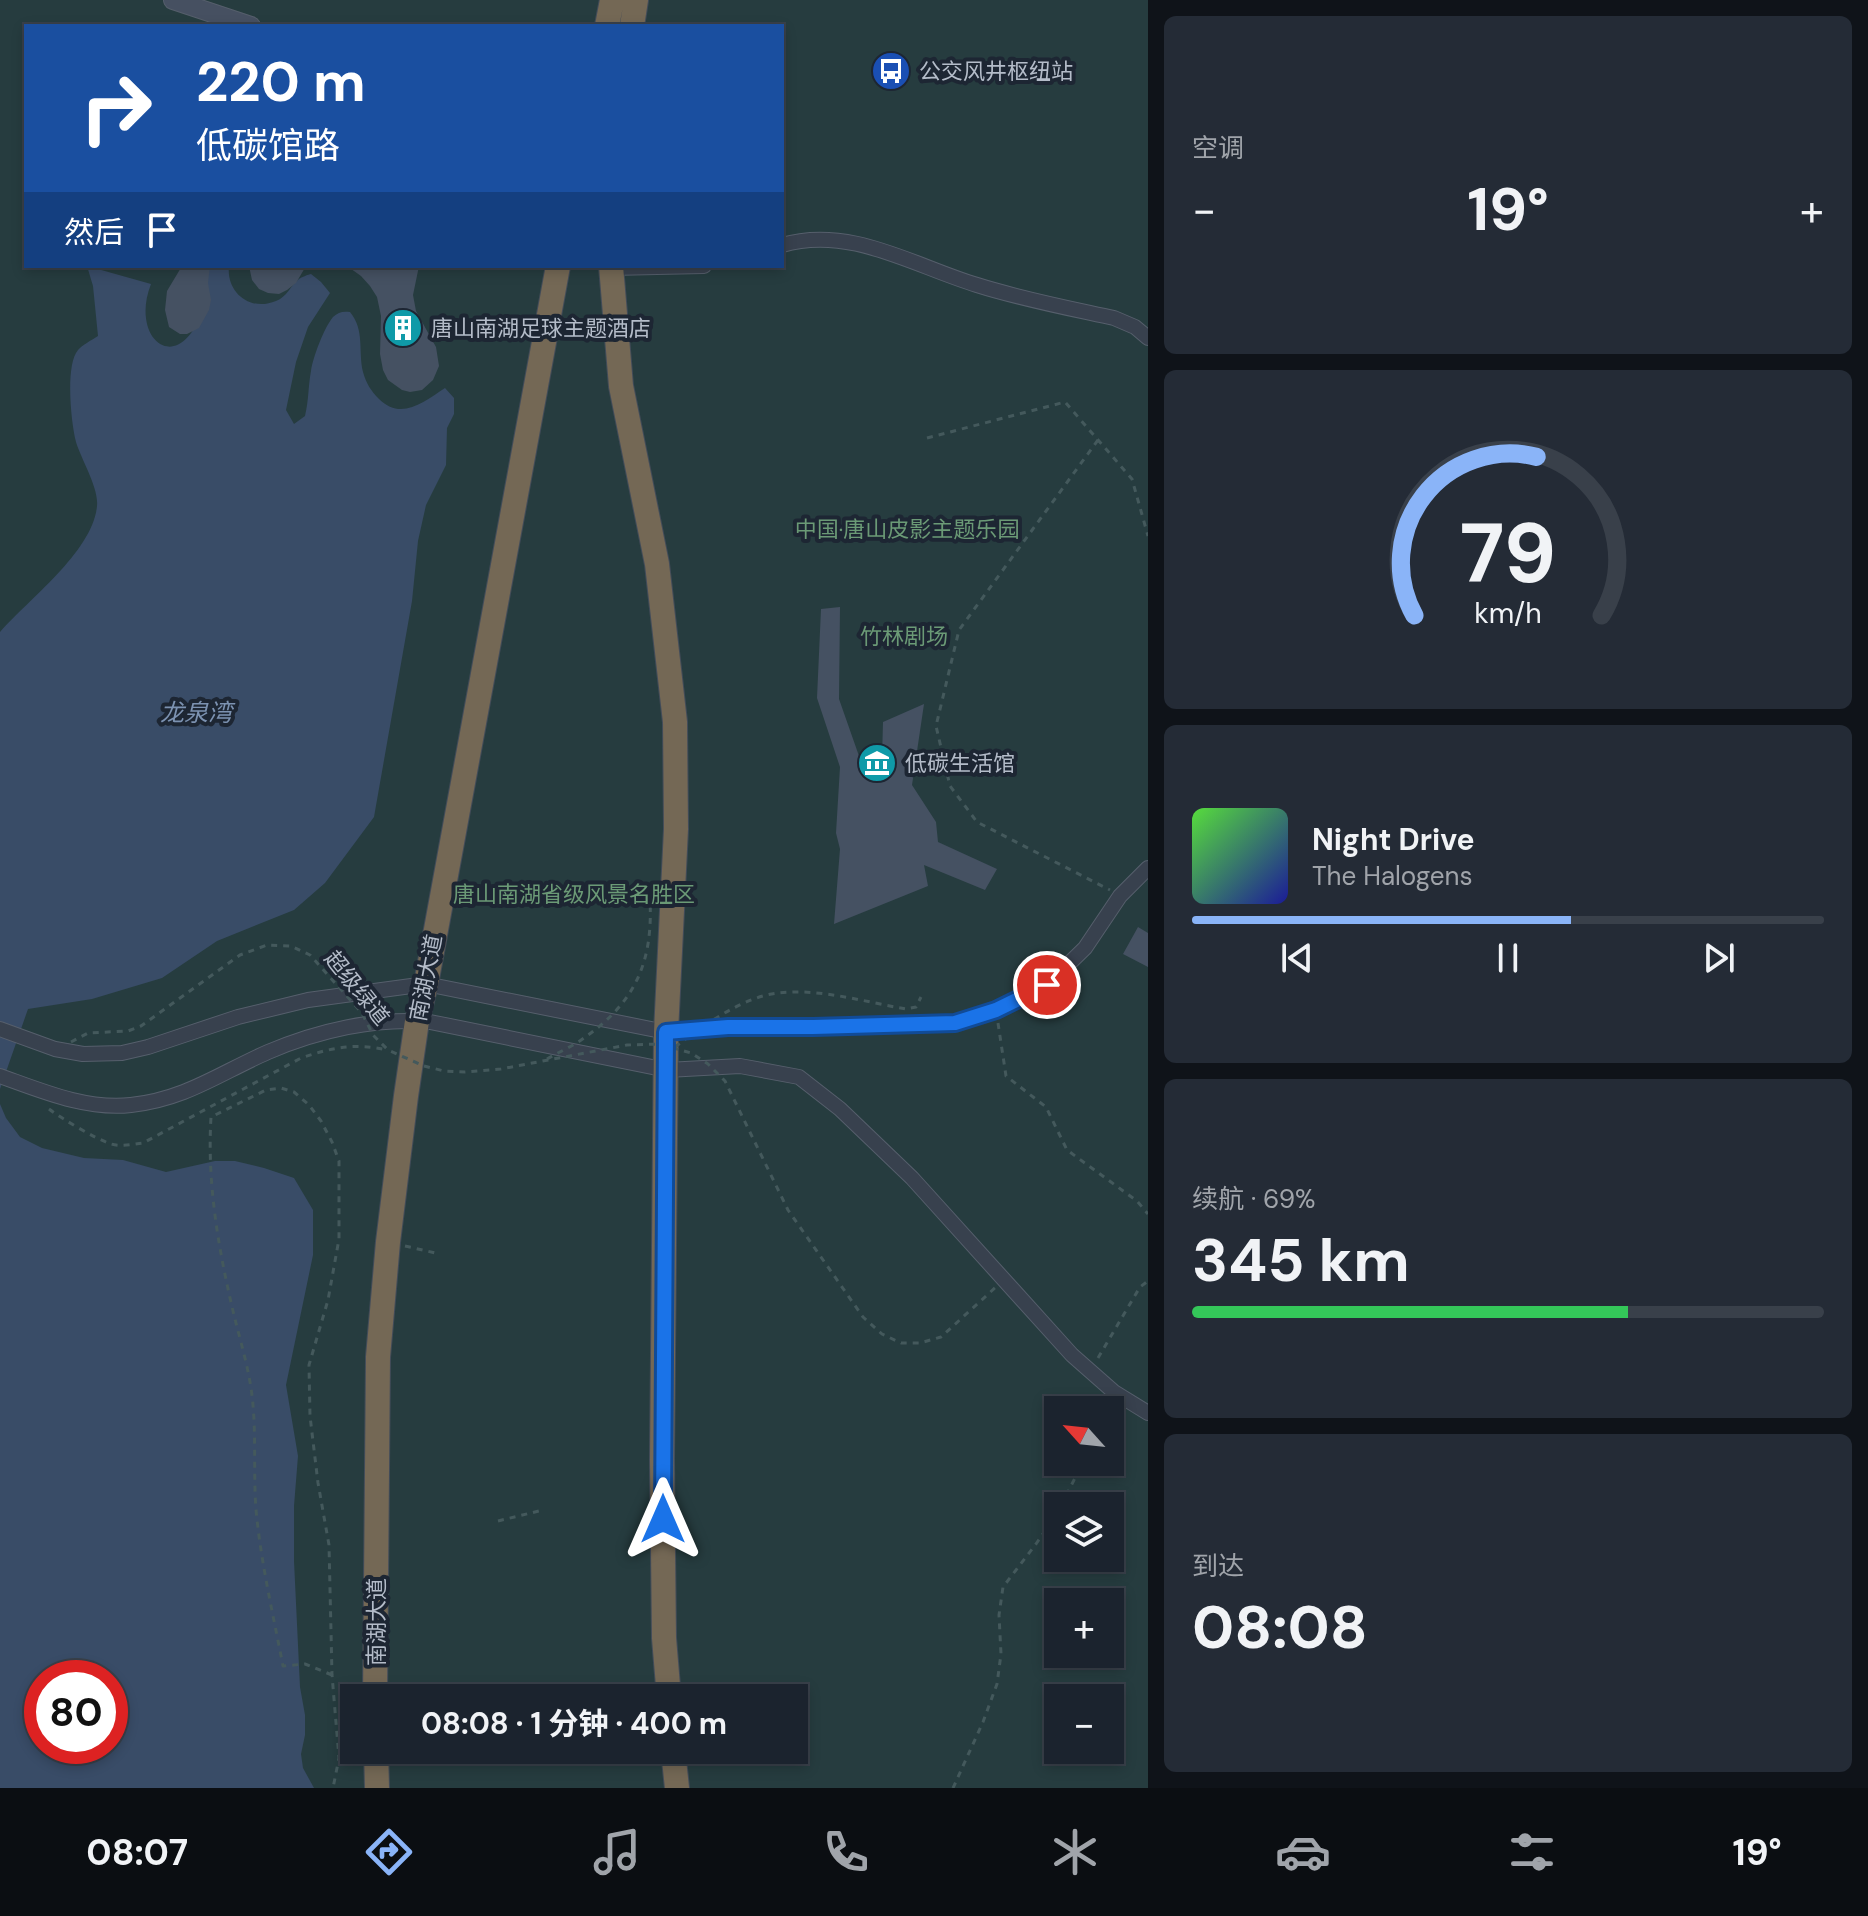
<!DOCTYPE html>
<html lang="zh">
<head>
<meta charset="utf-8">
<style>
  body { margin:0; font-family:"DM Sans","Noto Sans SC",sans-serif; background:#242b36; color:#f1f3f6; height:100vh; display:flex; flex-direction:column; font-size:30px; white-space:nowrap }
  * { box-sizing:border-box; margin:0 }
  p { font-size:26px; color:#a0a4aa }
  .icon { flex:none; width:44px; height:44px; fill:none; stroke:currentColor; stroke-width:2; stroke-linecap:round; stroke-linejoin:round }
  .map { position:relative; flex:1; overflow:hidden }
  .drawer { display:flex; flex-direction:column; gap:16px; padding:16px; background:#0f1319; width:720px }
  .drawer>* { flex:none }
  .banner { position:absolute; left:24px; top:24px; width:760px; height:244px; border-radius:0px; box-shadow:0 4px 12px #0003,0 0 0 2px #39404a; background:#1a4fa0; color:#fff; overflow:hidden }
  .needle { width:52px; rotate:297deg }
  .fabs { position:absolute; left:1044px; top:1396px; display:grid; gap:16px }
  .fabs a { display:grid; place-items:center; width:80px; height:80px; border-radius:0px; background:#1b232e; box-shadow:0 4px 12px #0003,0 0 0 2px #39404a; font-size:40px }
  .speed { position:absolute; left:24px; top:1660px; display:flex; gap:16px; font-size:40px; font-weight:700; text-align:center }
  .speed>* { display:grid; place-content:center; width:104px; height:104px; border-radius:50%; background:#1b232e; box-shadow:0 4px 12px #0003,0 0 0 2px #39404a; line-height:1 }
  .speed .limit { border:12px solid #d22; background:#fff; color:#111 }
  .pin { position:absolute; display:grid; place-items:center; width:68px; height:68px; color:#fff; margin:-34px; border:4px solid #fff; border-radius:50%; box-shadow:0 2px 8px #0007 }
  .me { position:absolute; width:88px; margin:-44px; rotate:0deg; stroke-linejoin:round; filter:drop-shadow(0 0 6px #0008) }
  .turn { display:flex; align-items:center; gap:28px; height:168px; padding:0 40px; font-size:36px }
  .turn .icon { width:104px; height:104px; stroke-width:2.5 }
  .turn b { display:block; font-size:56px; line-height:68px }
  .then { display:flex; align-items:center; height:76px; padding:0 40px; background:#0003; gap:16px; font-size:30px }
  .big { font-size:60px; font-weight:700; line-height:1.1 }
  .drawer .widget { flex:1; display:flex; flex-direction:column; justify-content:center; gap:12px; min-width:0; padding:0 28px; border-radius:12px; background:#242b36 }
  .drawer .dial { align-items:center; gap:0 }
  .dial svg { height:208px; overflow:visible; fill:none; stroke:#39404a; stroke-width:7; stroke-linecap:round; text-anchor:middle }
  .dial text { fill:#f1f3f6; stroke:none }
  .song { display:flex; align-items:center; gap:24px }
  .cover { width:96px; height:96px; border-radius:12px; background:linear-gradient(135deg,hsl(110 70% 55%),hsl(240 70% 35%)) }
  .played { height:8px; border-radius:4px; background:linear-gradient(90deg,#8ab4f8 60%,#39404a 60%) }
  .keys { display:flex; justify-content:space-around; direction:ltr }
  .heat { display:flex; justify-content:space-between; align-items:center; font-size:44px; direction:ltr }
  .charge { height:12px; border-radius:6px; background:linear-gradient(90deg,#34c759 69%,#39404a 0) }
  .trip { position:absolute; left:340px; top:1684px; width:468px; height:80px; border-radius:0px; background:#1b232e; box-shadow:0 4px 12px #0003,0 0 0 2px #39404a; font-weight:700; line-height:80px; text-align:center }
  .tabs { display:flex; height:128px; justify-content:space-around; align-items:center; background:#0b0e12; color:#a0a4aa }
  .tabs .icon { width:56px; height:56px }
  .tabs .selected { color:#8ab4f8 }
  .tabs b { font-size:36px; color:#f1f3f6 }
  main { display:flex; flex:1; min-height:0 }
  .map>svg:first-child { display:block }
  .green { fill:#263c3f; fill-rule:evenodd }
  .water { fill:#394c67; fill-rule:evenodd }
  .building { fill:#455162 }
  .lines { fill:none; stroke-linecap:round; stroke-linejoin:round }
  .street-casing { stroke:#565f6c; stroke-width:16 }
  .secondary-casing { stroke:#565f6c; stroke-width:20 }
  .highway-casing { stroke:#434c59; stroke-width:26 }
  .path { stroke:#44595c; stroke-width:3; stroke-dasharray:6 6; stroke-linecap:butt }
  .street { stroke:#38414e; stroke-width:14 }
  .secondary { stroke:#465061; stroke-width:18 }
  .highway { stroke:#746855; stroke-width:24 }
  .path-bridge { stroke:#44595c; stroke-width:3; stroke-dasharray:6 6; stroke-linecap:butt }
  .route-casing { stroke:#114b97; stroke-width:20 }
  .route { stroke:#1a73e8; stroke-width:14 }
  .labels { text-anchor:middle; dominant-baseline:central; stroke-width:8; stroke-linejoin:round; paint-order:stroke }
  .poi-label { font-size:22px; fill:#b4bcc9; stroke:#1d2633; text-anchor:start }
  .park-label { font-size:22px; fill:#6b9a76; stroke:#1d2633 }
  .street-label { font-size:22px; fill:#b4bcc9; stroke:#1d2633 }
  .water-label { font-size:24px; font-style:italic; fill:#7c92b1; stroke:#1d2633 }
</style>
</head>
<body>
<main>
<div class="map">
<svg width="1148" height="1788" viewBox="0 0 1148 1788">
  <rect width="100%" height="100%" fill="#242f3e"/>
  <!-- green -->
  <path class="green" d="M0,0H1148V1788H0ZM26,26H782V266H26ZM1058,1410H1110V1462H1058ZM1058,1506H1110V1558H1058ZM1058,1602H1110V1654H1058ZM42,1678H110V1746H42ZM354,1698H794V1750H354ZM1058,1698H1110V1750H1058Z"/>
  <!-- water -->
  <path class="water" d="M87,266L151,284C129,340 179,379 203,309C208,296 207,280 208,266H229C226,292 250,312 276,301C287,297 290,286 299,279C300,278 309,274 311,274L321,282L330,293L308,327L296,362L286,410L294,424L305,416C309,399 308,387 311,371C313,357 324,328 333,317C338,312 343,311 350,312C365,330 358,351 363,372C366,383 371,391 379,399C401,421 424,402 445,388L454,398V414L447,428L446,465L426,505L418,541L412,601L374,817L325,883L294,910L217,941L162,978L92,999L28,1009L0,1089V632C29,599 93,551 97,506C99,488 81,459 76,442C71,423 65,365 78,350C82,345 92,340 98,336L93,286Z
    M0,1104L6,1118L20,1137L42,1148L84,1158L123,1160L166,1172L215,1161H235L264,1168L294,1178L313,1210V1255L286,1385L298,1456L294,1506V1561L300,1687L305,1715V1735L301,1754L303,1768L314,1788H0ZM42,1678H110V1746H42Z"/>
  <!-- building -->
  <path class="building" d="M182,266H210L208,283L211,300L209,310L199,328L187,334H180L169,327L165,310L167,291Z
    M249,266H306L296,283L287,290L279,294L268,293L259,289L252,280Z
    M347,266H419L413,295L416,311L436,347L439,366L433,380L422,390L410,392L402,390L388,380L383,370L380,354L381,316L377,297L370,286L361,276Z
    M840,607L839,699L859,756L882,758L883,722L924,704L912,785L936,822L938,842L997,869L985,890L924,865L928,886L834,924L840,849L836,833L840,767L817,698L821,609Z
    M1138,927L1148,933V967L1123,954Z"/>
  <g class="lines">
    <!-- street casing -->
    <g class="street-casing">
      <path id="street" d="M782,245C850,225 914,266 977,285C1021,299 1068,308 1114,318L1135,327L1148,338
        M611,268L704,266
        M0,1029L55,1049L83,1054L122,1053L148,1047L238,1017L308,1000L426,984L666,1032L728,1027H813L955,1023L996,1010L1047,985L1085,948L1120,896L1148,868
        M0,1076C42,1091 86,1110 131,1105C186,1099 220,1073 268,1052C317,1031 376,1017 430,1022L667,1070L740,1066L799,1077L840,1109L912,1178L1072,1355L1114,1392L1148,1413"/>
    </g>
    <!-- secondary casing -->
    <g class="secondary-casing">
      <path id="secondary" d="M173,0L251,26"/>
    </g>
    <!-- highway casing -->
    <g class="highway-casing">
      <path id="highway" d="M607,26L612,0
        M632,26L636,0
        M611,266L621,386L657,564L675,722L676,829L666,1032L662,1460L664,1638L669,1698
        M375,1698L378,1357L388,1242L406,1096L417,1021L426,984L558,266
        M376,1750L377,1788
        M673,1750L677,1788"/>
    </g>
    <!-- path -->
    <path class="path" d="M927,438L1065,402L1132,479L1148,536
      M1098,440L959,630L936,726L950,786L977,822L1110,890
      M998,1023L1006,1076L1046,1107L1067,1150L1137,1201L1148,1214
      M49,1109C62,1119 96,1139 111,1144C122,1147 133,1144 143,1143L301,1058C334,1047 354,1043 388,1050
      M405,1246L440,1254
      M1098,1358L1140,1287L1148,1281
      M1061,1506L1083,1462
      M498,1521L543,1510
      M332,1675L305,1664L283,1666C273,1614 261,1563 256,1510C253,1469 257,1428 251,1388C247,1362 239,1336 233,1311C218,1247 207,1182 211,1117L266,1090L281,1088L294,1092L309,1105L321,1121L332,1142L339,1161V1239L328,1300L309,1365L310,1416L318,1483L329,1545L332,1675L339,1758L333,1788
      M953,1788L983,1722L997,1684L1001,1654L999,1615L1003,1587L1036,1544L1058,1512"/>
    <!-- street -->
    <use href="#street" class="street"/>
    <!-- secondary -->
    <use href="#secondary" class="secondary"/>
    <!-- highway -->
    <use href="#highway" class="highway"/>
    <!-- path-bridge -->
    <path class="path-bridge" d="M71,1042L88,1033L128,1031L141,1026L240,955L267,945L291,946L310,955L362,1013L373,1035L388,1050L424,1066L444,1071L465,1072L501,1069L627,1045L659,1044L691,1053L708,1064L725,1081L788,1210L863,1317L882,1334L901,1343H920L941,1337L997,1286
      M675,1047C703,1026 742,997 778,993C820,988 865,1002 906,1009L916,1007L921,997
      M547,1059C559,1052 573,1046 584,1038C636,1002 653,961 650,900"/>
  </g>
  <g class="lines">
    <!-- route casing -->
    <g class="route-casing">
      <path id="route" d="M663,1519L666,1032L728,1027H813L955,1023L996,1010L1047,985"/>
    </g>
    <!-- route -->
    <use href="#route" class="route"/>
  </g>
  <!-- icons -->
  <defs>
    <g id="bus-disc" transform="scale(2)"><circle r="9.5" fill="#1a4fb4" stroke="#1d2633"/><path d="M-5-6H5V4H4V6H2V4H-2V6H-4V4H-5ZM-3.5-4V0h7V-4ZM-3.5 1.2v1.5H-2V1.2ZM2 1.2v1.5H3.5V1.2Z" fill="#fff"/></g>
    <g id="building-disc" transform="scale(2)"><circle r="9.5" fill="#0f9aa8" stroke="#1d2633"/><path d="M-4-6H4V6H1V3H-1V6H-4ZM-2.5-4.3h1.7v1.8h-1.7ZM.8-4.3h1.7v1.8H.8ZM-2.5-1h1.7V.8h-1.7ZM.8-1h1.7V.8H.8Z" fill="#fff"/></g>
    <g id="museum-disc" transform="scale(2)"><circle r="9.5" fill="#0f9aa8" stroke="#1d2633"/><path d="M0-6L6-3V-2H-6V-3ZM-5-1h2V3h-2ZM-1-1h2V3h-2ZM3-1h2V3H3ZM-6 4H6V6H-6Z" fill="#fff"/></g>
  </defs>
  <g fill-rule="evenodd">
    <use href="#bus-disc" x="891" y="71"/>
    <use href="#building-disc" x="403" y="328"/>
    <use href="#museum-disc" x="877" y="763"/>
  </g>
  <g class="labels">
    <!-- poi labels -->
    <g class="poi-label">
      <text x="919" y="71">公交风井枢纽站</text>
      <text x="431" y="328">唐山南湖足球主题酒店</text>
      <text x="905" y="763">低碳生活馆</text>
    </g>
    <!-- park labels -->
    <g class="park-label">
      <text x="907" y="529">中国·唐山皮影主题乐园</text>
      <text x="904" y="636">竹林剧场</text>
      <text x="574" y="894">唐山南湖省级风景名胜区</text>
    </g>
    <!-- street labels -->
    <g class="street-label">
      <text transform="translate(426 978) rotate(-79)">南湖大道</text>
      <text transform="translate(357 988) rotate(51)">超级绿道</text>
      <text transform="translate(376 1622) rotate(-90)">南湖大道</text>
    </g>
    <!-- water labels -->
    <g class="water-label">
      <text x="196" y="712">龙泉湾</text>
    </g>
  </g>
</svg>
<div class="fabs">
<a><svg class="needle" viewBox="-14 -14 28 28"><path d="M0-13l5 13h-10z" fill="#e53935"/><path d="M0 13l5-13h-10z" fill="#a0a4aa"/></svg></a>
<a><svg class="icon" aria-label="layers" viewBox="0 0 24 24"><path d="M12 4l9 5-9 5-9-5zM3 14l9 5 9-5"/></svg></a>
<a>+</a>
<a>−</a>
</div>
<div class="speed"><div class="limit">80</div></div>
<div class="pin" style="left:1047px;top:985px;background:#d93025"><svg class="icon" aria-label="arrive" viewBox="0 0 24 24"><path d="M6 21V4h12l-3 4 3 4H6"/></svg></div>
<svg class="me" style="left:663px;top:1519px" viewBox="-20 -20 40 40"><path d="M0-17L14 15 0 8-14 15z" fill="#1a73e8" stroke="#fff" stroke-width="4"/></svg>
<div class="trip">08:08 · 1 分钟 · 400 m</div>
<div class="banner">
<div class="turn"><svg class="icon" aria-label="right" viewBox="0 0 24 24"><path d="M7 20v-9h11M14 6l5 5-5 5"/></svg><div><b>220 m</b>低碳馆路</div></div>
<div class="then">然后<svg class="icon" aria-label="arrive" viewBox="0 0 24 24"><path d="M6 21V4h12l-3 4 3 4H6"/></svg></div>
</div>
</div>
<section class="drawer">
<div class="widget"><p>空调</p>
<div class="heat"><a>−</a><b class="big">19°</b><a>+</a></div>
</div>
<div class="widget dial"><svg viewBox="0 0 100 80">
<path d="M14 69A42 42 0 1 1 86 69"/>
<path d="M14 69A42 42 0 0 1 61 8" stroke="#8ab4f8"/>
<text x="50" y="56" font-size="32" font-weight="700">79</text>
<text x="50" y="72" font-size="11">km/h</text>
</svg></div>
<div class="widget">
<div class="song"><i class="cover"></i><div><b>Night Drive</b><p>The Halogens</p></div></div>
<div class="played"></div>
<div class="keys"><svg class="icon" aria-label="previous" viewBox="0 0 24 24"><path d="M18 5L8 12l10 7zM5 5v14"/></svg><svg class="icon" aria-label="pause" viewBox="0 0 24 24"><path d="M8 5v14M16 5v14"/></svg><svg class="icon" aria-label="next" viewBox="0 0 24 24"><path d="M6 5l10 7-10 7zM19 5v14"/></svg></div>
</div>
<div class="widget"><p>续航 · 69%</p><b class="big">345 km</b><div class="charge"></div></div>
<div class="widget"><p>到达</p><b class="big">08:08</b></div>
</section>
</main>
<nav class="tabs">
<b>08:07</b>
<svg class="icon selected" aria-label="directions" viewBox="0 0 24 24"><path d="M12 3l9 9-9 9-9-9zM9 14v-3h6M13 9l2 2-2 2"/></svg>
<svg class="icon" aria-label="music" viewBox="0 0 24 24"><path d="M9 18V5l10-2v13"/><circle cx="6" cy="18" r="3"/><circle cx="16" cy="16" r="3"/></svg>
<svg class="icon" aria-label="phone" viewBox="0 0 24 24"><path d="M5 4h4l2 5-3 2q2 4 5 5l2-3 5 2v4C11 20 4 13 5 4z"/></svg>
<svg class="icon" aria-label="climate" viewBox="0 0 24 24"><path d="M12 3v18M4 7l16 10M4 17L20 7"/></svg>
<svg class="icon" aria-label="car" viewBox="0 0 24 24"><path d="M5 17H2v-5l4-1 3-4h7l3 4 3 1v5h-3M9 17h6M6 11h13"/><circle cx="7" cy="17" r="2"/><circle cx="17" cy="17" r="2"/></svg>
<svg class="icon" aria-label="filters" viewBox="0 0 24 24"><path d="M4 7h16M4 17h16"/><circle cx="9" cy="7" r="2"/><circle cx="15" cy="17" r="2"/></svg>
<b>19°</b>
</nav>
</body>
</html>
